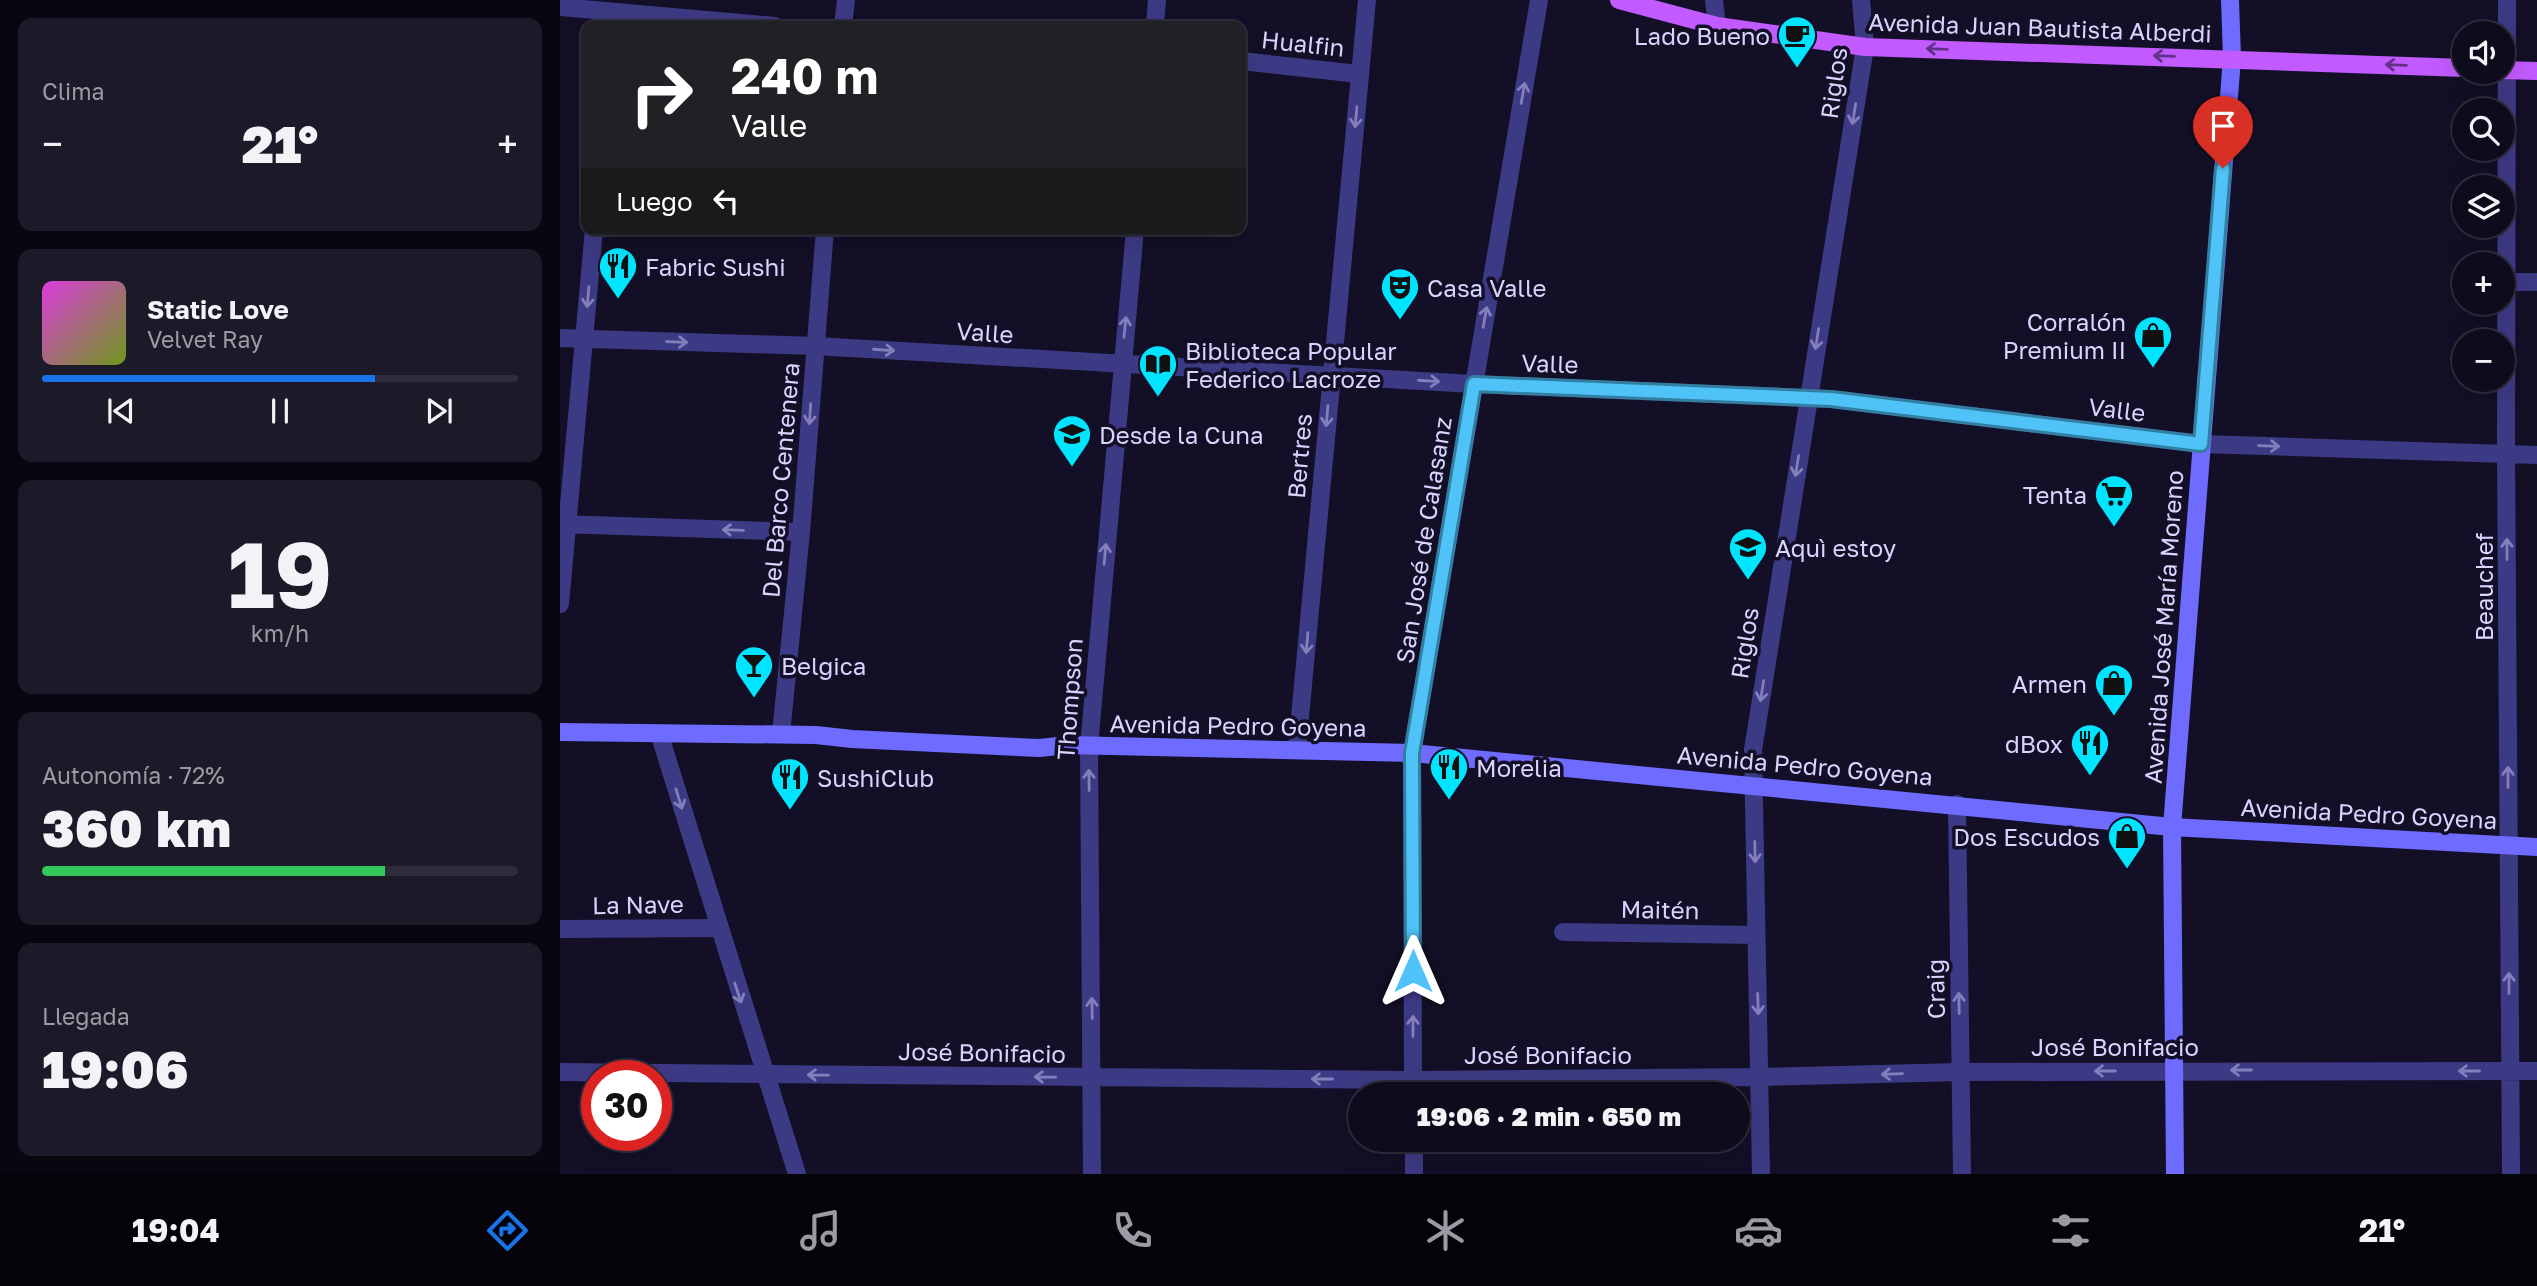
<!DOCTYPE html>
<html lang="es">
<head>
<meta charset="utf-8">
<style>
  body { margin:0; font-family:"Golos Text",sans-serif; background:#1c1929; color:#f1f3f6; height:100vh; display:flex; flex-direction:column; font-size:26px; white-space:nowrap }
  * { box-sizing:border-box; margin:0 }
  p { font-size:23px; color:#9b9ba3 }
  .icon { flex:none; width:38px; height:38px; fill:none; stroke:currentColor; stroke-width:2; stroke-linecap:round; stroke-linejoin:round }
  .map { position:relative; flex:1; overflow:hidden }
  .side { display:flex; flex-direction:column; gap:18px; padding:18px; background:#08060f; width:560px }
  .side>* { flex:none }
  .hud { position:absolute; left:21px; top:21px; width:665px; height:214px; border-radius:14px; box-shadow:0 7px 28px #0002,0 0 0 2px #2e2b3b; background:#202124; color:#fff; overflow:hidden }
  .controls { position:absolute; left:1892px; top:21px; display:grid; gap:14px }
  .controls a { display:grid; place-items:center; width:63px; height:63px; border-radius:50%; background:#0e0b1c; box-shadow:0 7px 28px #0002,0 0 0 2px #2e2b3b; font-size:35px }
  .speed { position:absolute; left:21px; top:1060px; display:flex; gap:14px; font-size:35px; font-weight:700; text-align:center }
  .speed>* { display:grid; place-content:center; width:91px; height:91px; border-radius:50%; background:#0e0b1c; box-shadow:0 7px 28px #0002,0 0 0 2px #2e2b3b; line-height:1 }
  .speed .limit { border:10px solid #d22; background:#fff; color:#111 }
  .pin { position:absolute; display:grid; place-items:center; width:60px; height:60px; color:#fff; margin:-72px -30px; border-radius:50% 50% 50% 0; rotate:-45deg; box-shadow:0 0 7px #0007 }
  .pin .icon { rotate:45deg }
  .me { position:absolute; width:77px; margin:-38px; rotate:0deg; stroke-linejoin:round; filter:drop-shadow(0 0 5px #0008) }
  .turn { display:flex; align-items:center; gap:24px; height:147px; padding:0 35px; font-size:32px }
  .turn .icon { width:91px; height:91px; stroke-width:2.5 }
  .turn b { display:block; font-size:49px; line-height:60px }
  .then { display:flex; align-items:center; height:66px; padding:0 35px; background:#0003; gap:14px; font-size:26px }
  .big { font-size:52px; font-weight:800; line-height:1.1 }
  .side .card { flex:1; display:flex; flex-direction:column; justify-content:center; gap:10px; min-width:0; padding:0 24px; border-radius:14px; background:#1c1929 }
  .side .dial { align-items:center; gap:0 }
  .dial b { font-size:91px; line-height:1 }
  .song { display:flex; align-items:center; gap:21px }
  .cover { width:84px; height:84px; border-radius:10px; background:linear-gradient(135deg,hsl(300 70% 55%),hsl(80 70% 35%)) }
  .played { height:7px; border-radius:4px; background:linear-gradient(90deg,#1a73e8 70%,#2e2b3b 70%) }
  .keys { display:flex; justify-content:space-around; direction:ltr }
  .heat { display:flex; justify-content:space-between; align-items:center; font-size:38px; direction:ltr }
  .charge { height:10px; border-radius:5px; background:linear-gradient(90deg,#34c759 72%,#2e2b3b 0) }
  .trip { position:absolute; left:788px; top:1082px; width:402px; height:70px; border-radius:35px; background:#0e0b1c; box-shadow:0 7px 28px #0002,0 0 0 2px #2e2b3b; font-weight:800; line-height:70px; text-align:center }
  .tab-bar { display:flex; height:112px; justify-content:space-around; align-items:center; background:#06040b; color:#9b9ba3 }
  .tab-bar .icon { width:49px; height:49px }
  .tab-bar .current { color:#1a73e8 }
  .tab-bar b { font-size:32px; color:#f1f3f6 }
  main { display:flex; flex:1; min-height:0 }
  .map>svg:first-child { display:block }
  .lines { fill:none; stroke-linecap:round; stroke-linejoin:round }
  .minor { stroke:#3d3a85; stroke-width:18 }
  .tertiary { stroke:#3d3a85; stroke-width:18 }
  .secondary { stroke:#6f6bff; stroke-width:18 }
  .primary { stroke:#c25bff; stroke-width:18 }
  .oneway { stroke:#623188 }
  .oneway2 { stroke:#837fbc }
  .route-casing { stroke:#337fa1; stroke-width:18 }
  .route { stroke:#4fc3f7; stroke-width:12 }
  .labels { text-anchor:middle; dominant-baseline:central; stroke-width:7; stroke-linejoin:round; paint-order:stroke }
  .street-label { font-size:24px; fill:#d9d4ff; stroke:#130f26 }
  .poi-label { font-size:24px; fill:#d9d4ff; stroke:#130f26; text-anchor:start }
</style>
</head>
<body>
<main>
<section class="side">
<div class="card"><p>Clima</p>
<div class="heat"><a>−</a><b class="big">21°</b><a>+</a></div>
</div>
<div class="card">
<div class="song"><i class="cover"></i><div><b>Static Love</b><p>Velvet Ray</p></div></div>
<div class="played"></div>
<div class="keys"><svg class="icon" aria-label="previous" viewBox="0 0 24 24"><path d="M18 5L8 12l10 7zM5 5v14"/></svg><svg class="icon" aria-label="pause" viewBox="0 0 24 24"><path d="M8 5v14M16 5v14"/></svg><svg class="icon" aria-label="next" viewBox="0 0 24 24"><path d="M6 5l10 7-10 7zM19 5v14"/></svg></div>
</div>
<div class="card dial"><b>19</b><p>km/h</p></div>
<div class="card"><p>Autonomía · 72%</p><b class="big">360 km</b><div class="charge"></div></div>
<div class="card"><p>Llegada</p><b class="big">19:06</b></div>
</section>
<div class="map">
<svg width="1977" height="1174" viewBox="0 0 1977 1174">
  <rect width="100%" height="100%" fill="#130f26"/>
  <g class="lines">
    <!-- minor -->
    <path class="minor" d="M1154,0L1157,26
      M1947,0L1946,454L1951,1174
      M0,7L215,26
      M595,26L597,0
      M681,61L799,74
      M1947,282H1977
      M0,338L255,346L913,384L1271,399L1641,444L1977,455
      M0,524L241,532
      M0,604L34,229
      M737,749L807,0
      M1397,804L1402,1174
      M0,929L157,928
      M1003,932L1196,935
      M0,1072L853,1080L1200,1077L1400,1072L1977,1071
      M853,1094L852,753L979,0
      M854,1139V1174
      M532,1174L529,747L575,229
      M1201,1174L1193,750L1305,47L1301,0"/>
    <!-- tertiary -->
    <path class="tertiary" d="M283,26L286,0
      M99,733L237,1174
      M221,734L241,532L265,229"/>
    <!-- secondary -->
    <path class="secondary" d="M0,732L256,735L292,739L479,748L508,745L852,753L1612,827L1977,847
      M1615,1174L1612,827L1672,58L1670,0"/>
    <!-- primary -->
    <path class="primary" d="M1059,0L1157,26L1305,47L1904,68
      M1942,70L1977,71"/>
  </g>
  <!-- one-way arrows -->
  <defs><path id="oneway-shaft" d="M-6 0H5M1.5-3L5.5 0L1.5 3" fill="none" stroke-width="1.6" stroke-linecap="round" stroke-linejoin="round" transform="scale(1.75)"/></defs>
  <g class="oneway">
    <use href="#oneway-shaft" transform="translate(1377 49) rotate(-178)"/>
    <use href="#oneway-shaft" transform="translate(1604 56) rotate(-178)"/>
    <use href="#oneway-shaft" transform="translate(1836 65) rotate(-178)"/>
  </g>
  <g class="oneway2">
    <use href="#oneway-shaft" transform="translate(963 93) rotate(-80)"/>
    <use href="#oneway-shaft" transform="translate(1294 114) rotate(99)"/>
    <use href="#oneway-shaft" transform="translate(796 117) rotate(95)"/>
    <use href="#oneway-shaft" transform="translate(28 297) rotate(95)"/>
    <use href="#oneway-shaft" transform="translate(925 317) rotate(-80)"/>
    <use href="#oneway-shaft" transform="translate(565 327) rotate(-84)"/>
    <use href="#oneway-shaft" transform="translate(1257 339) rotate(99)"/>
    <use href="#oneway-shaft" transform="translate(117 342) rotate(2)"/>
    <use href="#oneway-shaft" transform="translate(324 350) rotate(4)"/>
    <use href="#oneway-shaft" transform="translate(869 381) rotate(4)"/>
    <use href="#oneway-shaft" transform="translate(250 414) rotate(94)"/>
    <use href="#oneway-shaft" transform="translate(767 416) rotate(95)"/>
    <use href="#oneway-shaft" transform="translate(1709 446) rotate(2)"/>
    <use href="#oneway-shaft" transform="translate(1237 466) rotate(99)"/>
    <use href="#oneway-shaft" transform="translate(173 530) rotate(-178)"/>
    <use href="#oneway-shaft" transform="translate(1947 549) rotate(-90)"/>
    <use href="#oneway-shaft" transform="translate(545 554) rotate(-85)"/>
    <use href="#oneway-shaft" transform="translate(747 643) rotate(95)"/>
    <use href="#oneway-shaft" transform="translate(1202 691) rotate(99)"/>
    <use href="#oneway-shaft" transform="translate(1948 777) rotate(-90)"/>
    <use href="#oneway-shaft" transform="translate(529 780) rotate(-91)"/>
    <use href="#oneway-shaft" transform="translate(119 799) rotate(73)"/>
    <use href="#oneway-shaft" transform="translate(1195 852) rotate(89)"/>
    <use href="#oneway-shaft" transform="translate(1949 983) rotate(-90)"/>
    <use href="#oneway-shaft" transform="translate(178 993) rotate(72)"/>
    <use href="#oneway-shaft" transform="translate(1399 1003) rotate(-91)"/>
    <use href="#oneway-shaft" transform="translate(1198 1004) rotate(88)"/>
    <use href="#oneway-shaft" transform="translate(532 1008) rotate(-91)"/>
    <use href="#oneway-shaft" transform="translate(853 1026) rotate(-90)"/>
    <use href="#oneway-shaft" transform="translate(1681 1070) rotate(-180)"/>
    <use href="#oneway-shaft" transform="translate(1545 1071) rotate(180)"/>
    <use href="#oneway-shaft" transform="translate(1909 1071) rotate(-180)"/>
    <use href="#oneway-shaft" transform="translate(1332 1074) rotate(178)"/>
    <use href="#oneway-shaft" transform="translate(258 1075) rotate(-179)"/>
    <use href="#oneway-shaft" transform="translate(485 1077) rotate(-179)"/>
    <use href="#oneway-shaft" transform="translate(762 1079) rotate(-180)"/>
  </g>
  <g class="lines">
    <!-- route casing -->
    <g class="route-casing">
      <path id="route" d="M853,971L852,753L914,384L1271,399L1641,444L1663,168"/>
    </g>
    <!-- route -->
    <use href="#route" class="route"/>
  </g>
  <!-- icons -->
  <defs>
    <g id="cafe-pin" transform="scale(2.0125)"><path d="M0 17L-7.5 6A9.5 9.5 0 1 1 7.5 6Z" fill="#00e5ff" stroke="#130f26"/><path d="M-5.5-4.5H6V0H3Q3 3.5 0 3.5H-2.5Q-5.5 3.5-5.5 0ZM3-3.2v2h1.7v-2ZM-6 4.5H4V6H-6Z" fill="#111"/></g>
    <g id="restaurant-pin" transform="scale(2.0125)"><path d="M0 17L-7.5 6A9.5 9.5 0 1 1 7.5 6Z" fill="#00e5ff" stroke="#130f26"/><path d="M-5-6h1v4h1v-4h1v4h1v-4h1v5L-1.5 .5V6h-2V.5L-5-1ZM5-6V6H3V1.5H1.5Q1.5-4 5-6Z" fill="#111"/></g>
    <g id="theatre-pin" transform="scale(2.0125)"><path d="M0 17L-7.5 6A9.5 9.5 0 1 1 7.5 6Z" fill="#00e5ff" stroke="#130f26"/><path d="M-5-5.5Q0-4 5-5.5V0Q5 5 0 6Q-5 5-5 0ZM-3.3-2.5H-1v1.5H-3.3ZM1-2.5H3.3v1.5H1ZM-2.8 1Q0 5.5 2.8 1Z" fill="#111"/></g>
    <g id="shop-pin" transform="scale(2.0125)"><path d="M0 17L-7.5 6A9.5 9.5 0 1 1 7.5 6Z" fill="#00e5ff" stroke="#130f26"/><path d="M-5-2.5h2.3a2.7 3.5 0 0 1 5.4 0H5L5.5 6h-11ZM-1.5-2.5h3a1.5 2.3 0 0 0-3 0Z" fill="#111"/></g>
    <g id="library-pin" transform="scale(2.0125)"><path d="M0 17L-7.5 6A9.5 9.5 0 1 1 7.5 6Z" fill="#00e5ff" stroke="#130f26"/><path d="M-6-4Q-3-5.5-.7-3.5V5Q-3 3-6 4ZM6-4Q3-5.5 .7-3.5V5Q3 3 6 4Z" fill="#111"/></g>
    <g id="school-pin" transform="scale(2.0125)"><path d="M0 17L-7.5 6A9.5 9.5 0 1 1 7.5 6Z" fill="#00e5ff" stroke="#130f26"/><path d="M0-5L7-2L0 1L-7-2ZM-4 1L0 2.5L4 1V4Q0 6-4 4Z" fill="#111"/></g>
    <g id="supermarket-pin" transform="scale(2.0125)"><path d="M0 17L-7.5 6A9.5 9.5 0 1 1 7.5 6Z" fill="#00e5ff" stroke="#130f26"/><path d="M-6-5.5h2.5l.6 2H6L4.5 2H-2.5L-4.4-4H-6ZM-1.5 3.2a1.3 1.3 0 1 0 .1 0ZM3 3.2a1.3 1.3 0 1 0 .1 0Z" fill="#111"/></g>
    <g id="bar-pin" transform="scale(2.0125)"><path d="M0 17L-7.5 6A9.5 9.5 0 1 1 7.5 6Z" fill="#00e5ff" stroke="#130f26"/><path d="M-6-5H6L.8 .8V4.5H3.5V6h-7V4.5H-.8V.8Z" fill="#111"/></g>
  </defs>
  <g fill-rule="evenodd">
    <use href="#cafe-pin" x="1237" y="35"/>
    <use href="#restaurant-pin" x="58" y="266"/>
    <use href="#theatre-pin" x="840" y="287"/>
    <use href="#shop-pin" x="1593" y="335"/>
    <use href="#library-pin" x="598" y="364"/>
    <use href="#school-pin" x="512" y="434"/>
    <use href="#supermarket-pin" x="1554" y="494"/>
    <use href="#school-pin" x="1188" y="547"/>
    <use href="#bar-pin" x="194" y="665"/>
    <use href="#shop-pin" x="1554" y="683"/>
    <use href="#restaurant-pin" x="1530" y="743"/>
    <use href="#restaurant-pin" x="889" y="767"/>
    <use href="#restaurant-pin" x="230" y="777"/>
    <use href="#shop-pin" x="1567" y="836"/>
  </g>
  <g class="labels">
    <!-- street labels -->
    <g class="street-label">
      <text transform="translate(1480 27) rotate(2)">Avenida Juan Bautista Alberdi</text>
      <text transform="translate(743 43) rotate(6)">Hualfin</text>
      <text transform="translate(1273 83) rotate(-82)">Riglos</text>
      <text transform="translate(425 332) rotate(4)">Valle</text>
      <text transform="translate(990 363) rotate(2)">Valle</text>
      <text transform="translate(1557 409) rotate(7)">Valle</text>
      <text transform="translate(739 456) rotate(-85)">Bertres</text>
      <text transform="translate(220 480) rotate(-85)">Del Barco Centenera</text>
      <text transform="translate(863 540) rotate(-81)">San José de Calasanz</text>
      <text transform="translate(1923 587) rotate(-90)">Beauchef</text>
      <text transform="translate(1603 627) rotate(-86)">Avenida José María Moreno</text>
      <text transform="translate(1184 643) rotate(-81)">Riglos</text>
      <text transform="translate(509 699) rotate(-86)">Thompson</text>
      <text transform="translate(678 725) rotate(1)">Avenida Pedro Goyena</text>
      <text transform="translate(1245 765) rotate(5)">Avenida Pedro Goyena</text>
      <text transform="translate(1809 813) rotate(3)">Avenida Pedro Goyena</text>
      <text transform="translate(78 904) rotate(-1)">La Nave</text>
      <text transform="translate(1100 909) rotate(1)">Maitén</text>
      <text transform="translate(1375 989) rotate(-91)">Craig</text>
      <text x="1555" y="1046">José Bonifacio</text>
      <text transform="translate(422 1052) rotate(1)">José Bonifacio</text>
      <text x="988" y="1054">José Bonifacio</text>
    </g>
    <!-- poi labels -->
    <g class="poi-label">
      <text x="1210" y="35" text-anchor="end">Lado Bueno</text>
      <text x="85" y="266">Fabric Sushi</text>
      <text x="867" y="287">Casa Valle</text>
      <text x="1566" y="321" text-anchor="end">Corralón<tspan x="1566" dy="28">Premium II</tspan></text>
      <text x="625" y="350">Biblioteca Popular<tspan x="625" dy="28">Federico Lacroze</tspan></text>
      <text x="539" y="434">Desde la Cuna</text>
      <text x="1527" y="494" text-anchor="end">Tenta</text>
      <text x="1215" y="547">Aquì estoy</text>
      <text x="221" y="665">Belgica</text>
      <text x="1527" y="683" text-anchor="end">Armen</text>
      <text x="1503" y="743" text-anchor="end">dBox</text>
      <text x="916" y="767">Morelia</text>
      <text x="257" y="777">SushiClub</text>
      <text x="1540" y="836" text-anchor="end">Dos Escudos</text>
    </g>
  </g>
</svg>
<div class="controls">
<a><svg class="icon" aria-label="sound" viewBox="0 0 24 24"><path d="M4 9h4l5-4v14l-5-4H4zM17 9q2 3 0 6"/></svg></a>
<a><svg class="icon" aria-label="search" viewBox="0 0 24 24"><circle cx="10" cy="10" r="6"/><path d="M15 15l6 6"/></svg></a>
<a><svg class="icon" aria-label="layers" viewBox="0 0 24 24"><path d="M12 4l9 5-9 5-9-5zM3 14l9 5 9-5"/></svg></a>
<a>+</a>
<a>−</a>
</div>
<div class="speed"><div class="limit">30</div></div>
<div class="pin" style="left:1663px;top:168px;background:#d93025"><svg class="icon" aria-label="arrive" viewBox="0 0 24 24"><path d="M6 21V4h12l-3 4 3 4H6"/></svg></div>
<svg class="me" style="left:853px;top:971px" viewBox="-20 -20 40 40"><path d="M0-17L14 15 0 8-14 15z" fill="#4fc3f7" stroke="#fff" stroke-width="4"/></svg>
<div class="trip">19:06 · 2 min · 650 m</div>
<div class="hud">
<div class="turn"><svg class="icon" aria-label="right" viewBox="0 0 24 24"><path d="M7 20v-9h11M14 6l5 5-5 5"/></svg><div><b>240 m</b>Valle</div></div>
<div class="then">Luego<svg class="icon" aria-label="left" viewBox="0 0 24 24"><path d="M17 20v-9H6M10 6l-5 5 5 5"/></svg></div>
</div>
</div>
</main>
<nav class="tab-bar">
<b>19:04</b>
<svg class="icon current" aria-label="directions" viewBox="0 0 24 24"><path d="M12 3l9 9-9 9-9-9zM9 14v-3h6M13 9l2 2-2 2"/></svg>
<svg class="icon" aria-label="music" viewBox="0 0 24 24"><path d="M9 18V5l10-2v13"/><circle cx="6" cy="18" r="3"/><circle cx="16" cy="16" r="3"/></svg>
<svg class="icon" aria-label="phone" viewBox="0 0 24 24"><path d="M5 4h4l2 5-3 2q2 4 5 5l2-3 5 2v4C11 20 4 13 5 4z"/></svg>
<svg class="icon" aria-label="climate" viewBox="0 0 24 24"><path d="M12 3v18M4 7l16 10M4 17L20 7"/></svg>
<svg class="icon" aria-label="car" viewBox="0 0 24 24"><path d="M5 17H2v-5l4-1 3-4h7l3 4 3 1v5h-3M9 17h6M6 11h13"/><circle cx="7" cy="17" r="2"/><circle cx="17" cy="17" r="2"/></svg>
<svg class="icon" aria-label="filters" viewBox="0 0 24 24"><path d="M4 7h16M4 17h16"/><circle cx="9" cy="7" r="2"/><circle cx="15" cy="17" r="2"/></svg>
<b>21°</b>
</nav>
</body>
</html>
